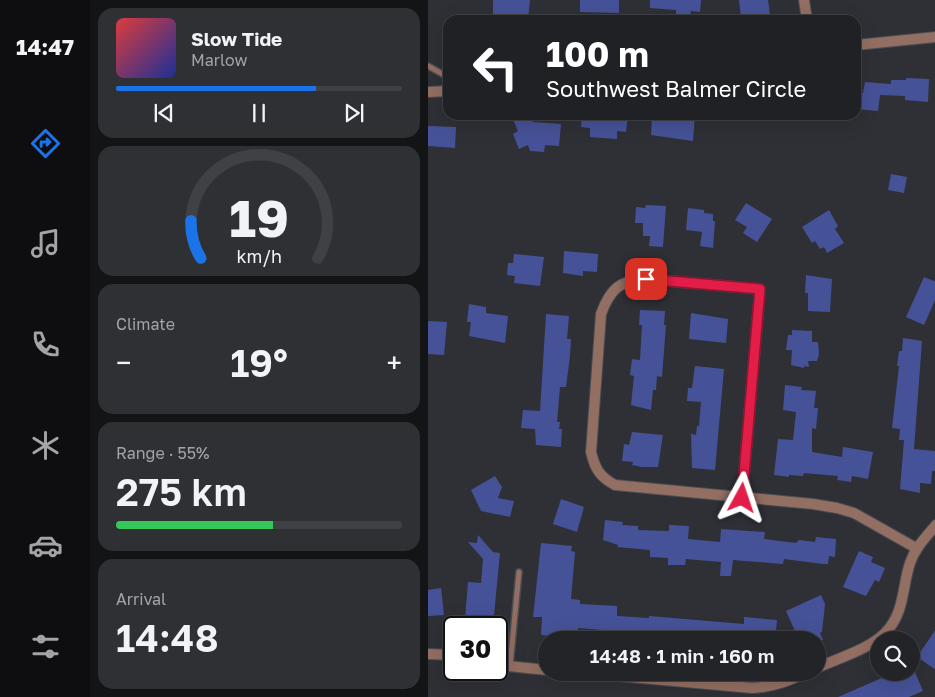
<!DOCTYPE html>
<html lang="en">
<head>
<meta charset="utf-8">
<style>
  body { margin:0; font-family:"Golos Text",sans-serif; background:#2e3034; color:#f1f3f6; height:100vh; display:flex; flex-direction:column; font-size:19px; white-space:nowrap }
  * { box-sizing:border-box; margin:0 }
  p { font-size:16px; color:#a2a4a8 }
  .icon { flex:none; width:28px; height:28px; fill:none; stroke:currentColor; stroke-width:2; stroke-linecap:round; stroke-linejoin:round }
  .map { position:relative; flex:1; overflow:hidden }
  .drawer { display:flex; flex-direction:column; gap:8px; padding:8px; background:#131416; width:338px }
  .drawer>* { flex:none }
  .top-card { position:absolute; left:15px; top:15px; width:418px; height:105px; border-radius:15px; box-shadow:0 5px 20px #0002,0 0 0 1px #3f4145; background:#202124; color:#fff; overflow:hidden }
  .fabs { position:absolute; left:442px; top:631px; display:grid; gap:10px }
  .fabs a { display:grid; place-items:center; width:50px; height:50px; border-radius:50%; background:#222428; box-shadow:0 5px 20px #0002,0 0 0 1px #3f4145; font-size:25px }
  .speed { position:absolute; left:15px; top:616px; display:flex; gap:10px; font-size:25px; font-weight:700; text-align:center }
  .speed>* { display:grid; place-content:center; width:65px; height:65px; border-radius:50%; background:#222428; box-shadow:0 5px 20px #0002,0 0 0 1px #3f4145; line-height:1 }
  .speed .limit { border:2px solid #111; border-radius:8px; background:#fff; color:#111 }
  .pin { position:absolute; display:grid; place-items:center; width:42px; height:42px; color:#fff; margin:-21px; border-radius:10px; box-shadow:0 2px 8px #0006 }
  .me { position:absolute; width:55px; margin:-28px; rotate:5deg; stroke-linejoin:round; filter:drop-shadow(0 0 4px #0008) }
  .turn { display:flex; align-items:center; gap:18px; height:105px; padding:0 20px; font-size:22px }
  .turn .icon { width:65px; height:65px; stroke-width:2.5 }
  .turn b { display:block; font-size:35px; line-height:42px }
  .big { font-size:38px; font-weight:600; line-height:1.1 }
  .drawer .widget { flex:1; display:flex; flex-direction:column; justify-content:center; gap:8px; min-width:0; padding:0 18px; border-radius:15px; background:#2e3034 }
  .drawer .dial { align-items:center; gap:0 }
  .dial svg { height:130px; overflow:visible; fill:none; stroke:#3f4145; stroke-width:7; stroke-linecap:round; text-anchor:middle }
  .dial text { fill:#f1f3f6; stroke:none }
  .song { display:flex; align-items:center; gap:15px }
  .cover { width:60px; height:60px; border-radius:8px; background:linear-gradient(135deg,hsl(0 70% 55%),hsl(230 70% 35%)) }
  .played { height:5px; border-radius:2px; background:linear-gradient(90deg,#1a73e8 70%,#3f4145 70%) }
  .keys { display:flex; justify-content:space-around; direction:ltr }
  .heat { display:flex; justify-content:space-between; align-items:center; font-size:28px; direction:ltr }
  .charge { height:8px; border-radius:4px; background:linear-gradient(90deg,#34c759 55%,#3f4145 0) }
  .trip { position:absolute; left:110px; top:631px; width:288px; height:50px; border-radius:25px; background:#222428; box-shadow:0 5px 20px #0002,0 0 0 1px #3f4145; font-weight:600; line-height:50px; text-align:center }
  main { display:flex; flex:1; min-height:0 }
  .tabs { display:flex; flex-direction:column; width:90px; justify-content:space-around; align-items:center; background:#0e0e10; color:#a2a4a8 }
  .tabs .icon { width:35px; height:35px }
  .tabs .selected { color:#1a73e8 }
  .tabs b { font-size:22px; color:#f1f3f6 }
  .map>svg:first-child { display:block }
  .building { fill:#465297 }
  .lines { fill:none; stroke-linecap:round; stroke-linejoin:round }
  .service-casing { stroke:#4b4c52; stroke-width:8 }
  .minor-casing { stroke:#4b4c52; stroke-width:12 }
  .tertiary-casing { stroke:#4b4c52; stroke-width:12 }
  .service { stroke:#936e62; stroke-width:5 }
  .minor { stroke:#936e62; stroke-width:10 }
  .tertiary { stroke:#936e62; stroke-width:10 }
  .route-casing { stroke:#92132f; stroke-width:12 }
  .route { stroke:#e11d48; stroke-width:9 }
</style>
</head>
<body>
<main>
<nav class="tabs">
<b>14:47</b>
<svg class="icon selected" aria-label="directions" viewBox="0 0 24 24"><path d="M12 3l9 9-9 9-9-9zM9 14v-3h6M13 9l2 2-2 2"/></svg>
<svg class="icon" aria-label="music" viewBox="0 0 24 24"><path d="M9 18V5l10-2v13"/><circle cx="6" cy="18" r="3"/><circle cx="16" cy="16" r="3"/></svg>
<svg class="icon" aria-label="phone" viewBox="0 0 24 24"><path d="M5 4h4l2 5-3 2q2 4 5 5l2-3 5 2v4C11 20 4 13 5 4z"/></svg>
<svg class="icon" aria-label="climate" viewBox="0 0 24 24"><path d="M12 3v18M4 7l16 10M4 17L20 7"/></svg>
<svg class="icon" aria-label="car" viewBox="0 0 24 24"><path d="M5 17H2v-5l4-1 3-4h7l3 4 3 1v5h-3M9 17h6M6 11h13"/><circle cx="7" cy="17" r="2"/><circle cx="17" cy="17" r="2"/></svg>
<svg class="icon" aria-label="filters" viewBox="0 0 24 24"><path d="M4 7h16M4 17h16"/><circle cx="9" cy="7" r="2"/><circle cx="15" cy="17" r="2"/></svg>
</nav>
<section class="drawer">
<div class="widget">
<div class="song"><i class="cover"></i><div><b>Slow Tide</b><p>Marlow</p></div></div>
<div class="played"></div>
<div class="keys"><svg class="icon" aria-label="previous" viewBox="0 0 24 24"><path d="M18 5L8 12l10 7zM5 5v14"/></svg><svg class="icon" aria-label="pause" viewBox="0 0 24 24"><path d="M8 5v14M16 5v14"/></svg><svg class="icon" aria-label="next" viewBox="0 0 24 24"><path d="M6 5l10 7-10 7zM19 5v14"/></svg></div>
</div>
<div class="widget dial"><svg viewBox="0 0 100 80">
<path d="M14 69A42 42 0 1 1 86 69"/>
<path d="M14 69A42 42 0 0 1 8 46" stroke="#1a73e8"/>
<text x="50" y="56" font-size="32" font-weight="700">19</text>
<text x="50" y="72" font-size="11">km/h</text>
</svg></div>
<div class="widget"><p>Climate</p>
<div class="heat"><a>−</a><b class="big">19°</b><a>+</a></div>
</div>
<div class="widget"><p>Range · 55%</p><b class="big">275 km</b><div class="charge"></div></div>
<div class="widget"><p>Arrival</p><b class="big">14:48</b></div>
</section>
<div class="map">
<svg width="508" height="697" viewBox="0 0 508 697">
  <rect width="100%" height="100%" fill="#2e3036"/>
  <!-- building -->
  <path class="building" d="M65,0H102L100,19L65,17Z
    M152,0H191V13L152,12Z
    M222,0H273L272,12L263,11L262,16L248,15V10L222,8Z
    M311,0H340L342,15L313,18Z
    M478,78L501,79L500,102L477,100V96L452,95L450,111L428,109V92L435,93L437,82L463,84V80H478Z
    M83,115H103L105,122L133,124L131,146L117,145L116,152L102,151L100,145L91,149L85,134L90,131Z
    M154,115H200L198,132L189,131V139L162,137V128L153,127Z
    M224,115H267L265,141L223,135Z
    M0,126L28,127L27,148L0,146Z
    M463,174L479,177L476,193L460,190Z
    M318,203L344,219L329,242L315,233L319,227L307,220Z
    M218,205L238,206L235,247L221,246L222,236H215V223H207L208,207L217,208Z
    M260,208L276,210V213L285,214V221H287L285,248L272,246L274,232L258,230Z
    M401,210L410,226L407,229L416,243L399,253L396,247L392,249L387,241L384,243L374,227Z
    M136,251L170,254L169,272L155,271V276L135,273Z
    M86,254L116,257L112,286L86,283L87,276L79,275L80,263H85Z
    M378,275L404,279L402,312L380,311V293H377Z
    M496,277L508,282V298L496,325L478,317Z
    M41,304L58,307V313L80,316L77,343L41,336L43,322H39Z
    M212,310L237,311L236,325H238L234,377L229,376L228,390H225L223,410L203,405L206,376L202,375L204,359L212,360L214,325H211Z
    M263,313L300,319L298,343L261,339Z
    M118,314L141,316L139,339H143L142,356L138,387H132L129,422H132L131,429H134L133,447L108,445L107,429L93,428L95,410L112,411Z
    M0,321L19,322L16,355L0,354Z
    M364,330L384,331V342H390L391,354L389,361H380L381,367L376,366V368L363,365L364,350H358L360,335H364Z
    M475,338L494,341L486,449L508,451V471H504L503,484L492,483V493L472,489L476,440H471L472,429L464,428L471,366H469L471,351H474Z
    M267,366L296,369L287,470L264,468L263,434L268,435L269,426H271L273,402L259,401L260,388H264Z
    M357,385L374,387L373,390L388,391L386,408H390L388,429L384,428V452L414,457L415,447L445,452L440,479L424,476L423,482L409,480L410,476L376,473L375,476L361,475V477L346,475L350,439L365,440L368,412L355,410Z
    M204,432L235,435L230,467H214L204,465L205,462L194,461L196,444L201,445Z
    M67,476L74,487L70,498L86,501L82,517L53,511L43,490Z
    M133,499L156,507L149,532L125,524Z
    M177,520L195,522L194,525L210,526V530L241,531V525L261,526L260,539L292,542L293,529L337,532L336,539L368,543L371,540L387,542L388,537L408,539L407,557L401,556L400,564H395L356,559L355,564L305,560L303,576H292L293,562L258,559L257,565H240V558L222,557V550L189,547L190,545L175,540Z
    M50,535L65,552L72,553L66,615H62L61,621L37,619L40,582L53,583L55,559L40,542L49,543Z
    M113,543L144,546L143,551L147,552L143,599L152,600V604L189,606V616L221,618V616L316,624V617L349,620L347,640H257L233,638V635L204,632L203,637L188,636V639L177,638L175,630L150,628L149,638L113,635L114,617H105Z
    M431,551L445,557L443,562L457,568L451,582L447,580L438,596L415,587Z
    M13,588L16,615L0,616V590Z
    M393,595L397,604L394,632L392,633L395,640H371L358,611Z
    M508,629V670L489,657Z
    M470,672H487L495,691L481,697H410L463,674Z"/>
  <g class="lines">
    <!-- service casing -->
    <g class="service-casing">
      <path id="service" d="M0,66L18,76L20,82
        M82,666L91,572"/>
    </g>
    <!-- minor casing -->
    <g class="minor-casing">
      <path id="minor" d="M376,0L379,20
        M314,498L332,289L218,279C192,280 182,289 173,314L163,452C167,469 172,477 187,485L385,504L409,508L426,513L488,548
        M0,654L26,655
        M69,665L119,670
        M389,668C410,658 440,650 457,633C477,613 474,587 482,563C487,548 498,537 508,525
        M146,672L324,688C345,687 361,681 379,672"/>
    </g>
    <!-- tertiary casing -->
    <g class="tertiary-casing">
      <path id="tertiary" d="M428,45L508,37
        M0,92L20,91"/>
    </g>
    <!-- service -->
    <use href="#service" class="service"/>
    <!-- minor -->
    <use href="#minor" class="minor"/>
    <!-- tertiary -->
    <use href="#tertiary" class="tertiary"/>
  </g>
  <g class="lines">
    <!-- route casing -->
    <g class="route-casing">
      <path id="route" d="M218,279L332,289L314,498"/>
    </g>
    <!-- route -->
    <use href="#route" class="route"/>
  </g>
</svg>
<div class="fabs">
<a><svg class="icon" aria-label="search" viewBox="0 0 24 24"><circle cx="10" cy="10" r="6"/><path d="M15 15l6 6"/></svg></a>
</div>
<div class="speed"><div class="limit">30</div></div>
<div class="pin" style="left:218px;top:279px;background:#d93025"><svg class="icon" aria-label="arrive" viewBox="0 0 24 24"><path d="M6 21V4h12l-3 4 3 4H6"/></svg></div>
<svg class="me" style="left:314px;top:498px" viewBox="-20 -20 40 40"><path d="M0-17L14 15 0 8-14 15z" fill="#e11d48" stroke="#fff" stroke-width="4"/></svg>
<div class="trip">14:48 · 1 min · 160 m</div>
<div class="top-card">
<div class="turn"><svg class="icon" aria-label="left" viewBox="0 0 24 24"><path d="M17 20v-9H6M10 6l-5 5 5 5"/></svg><div><b>100 m</b>Southwest Balmer Circle</div></div>
</div>
</div>
</main>
</body>
</html>
